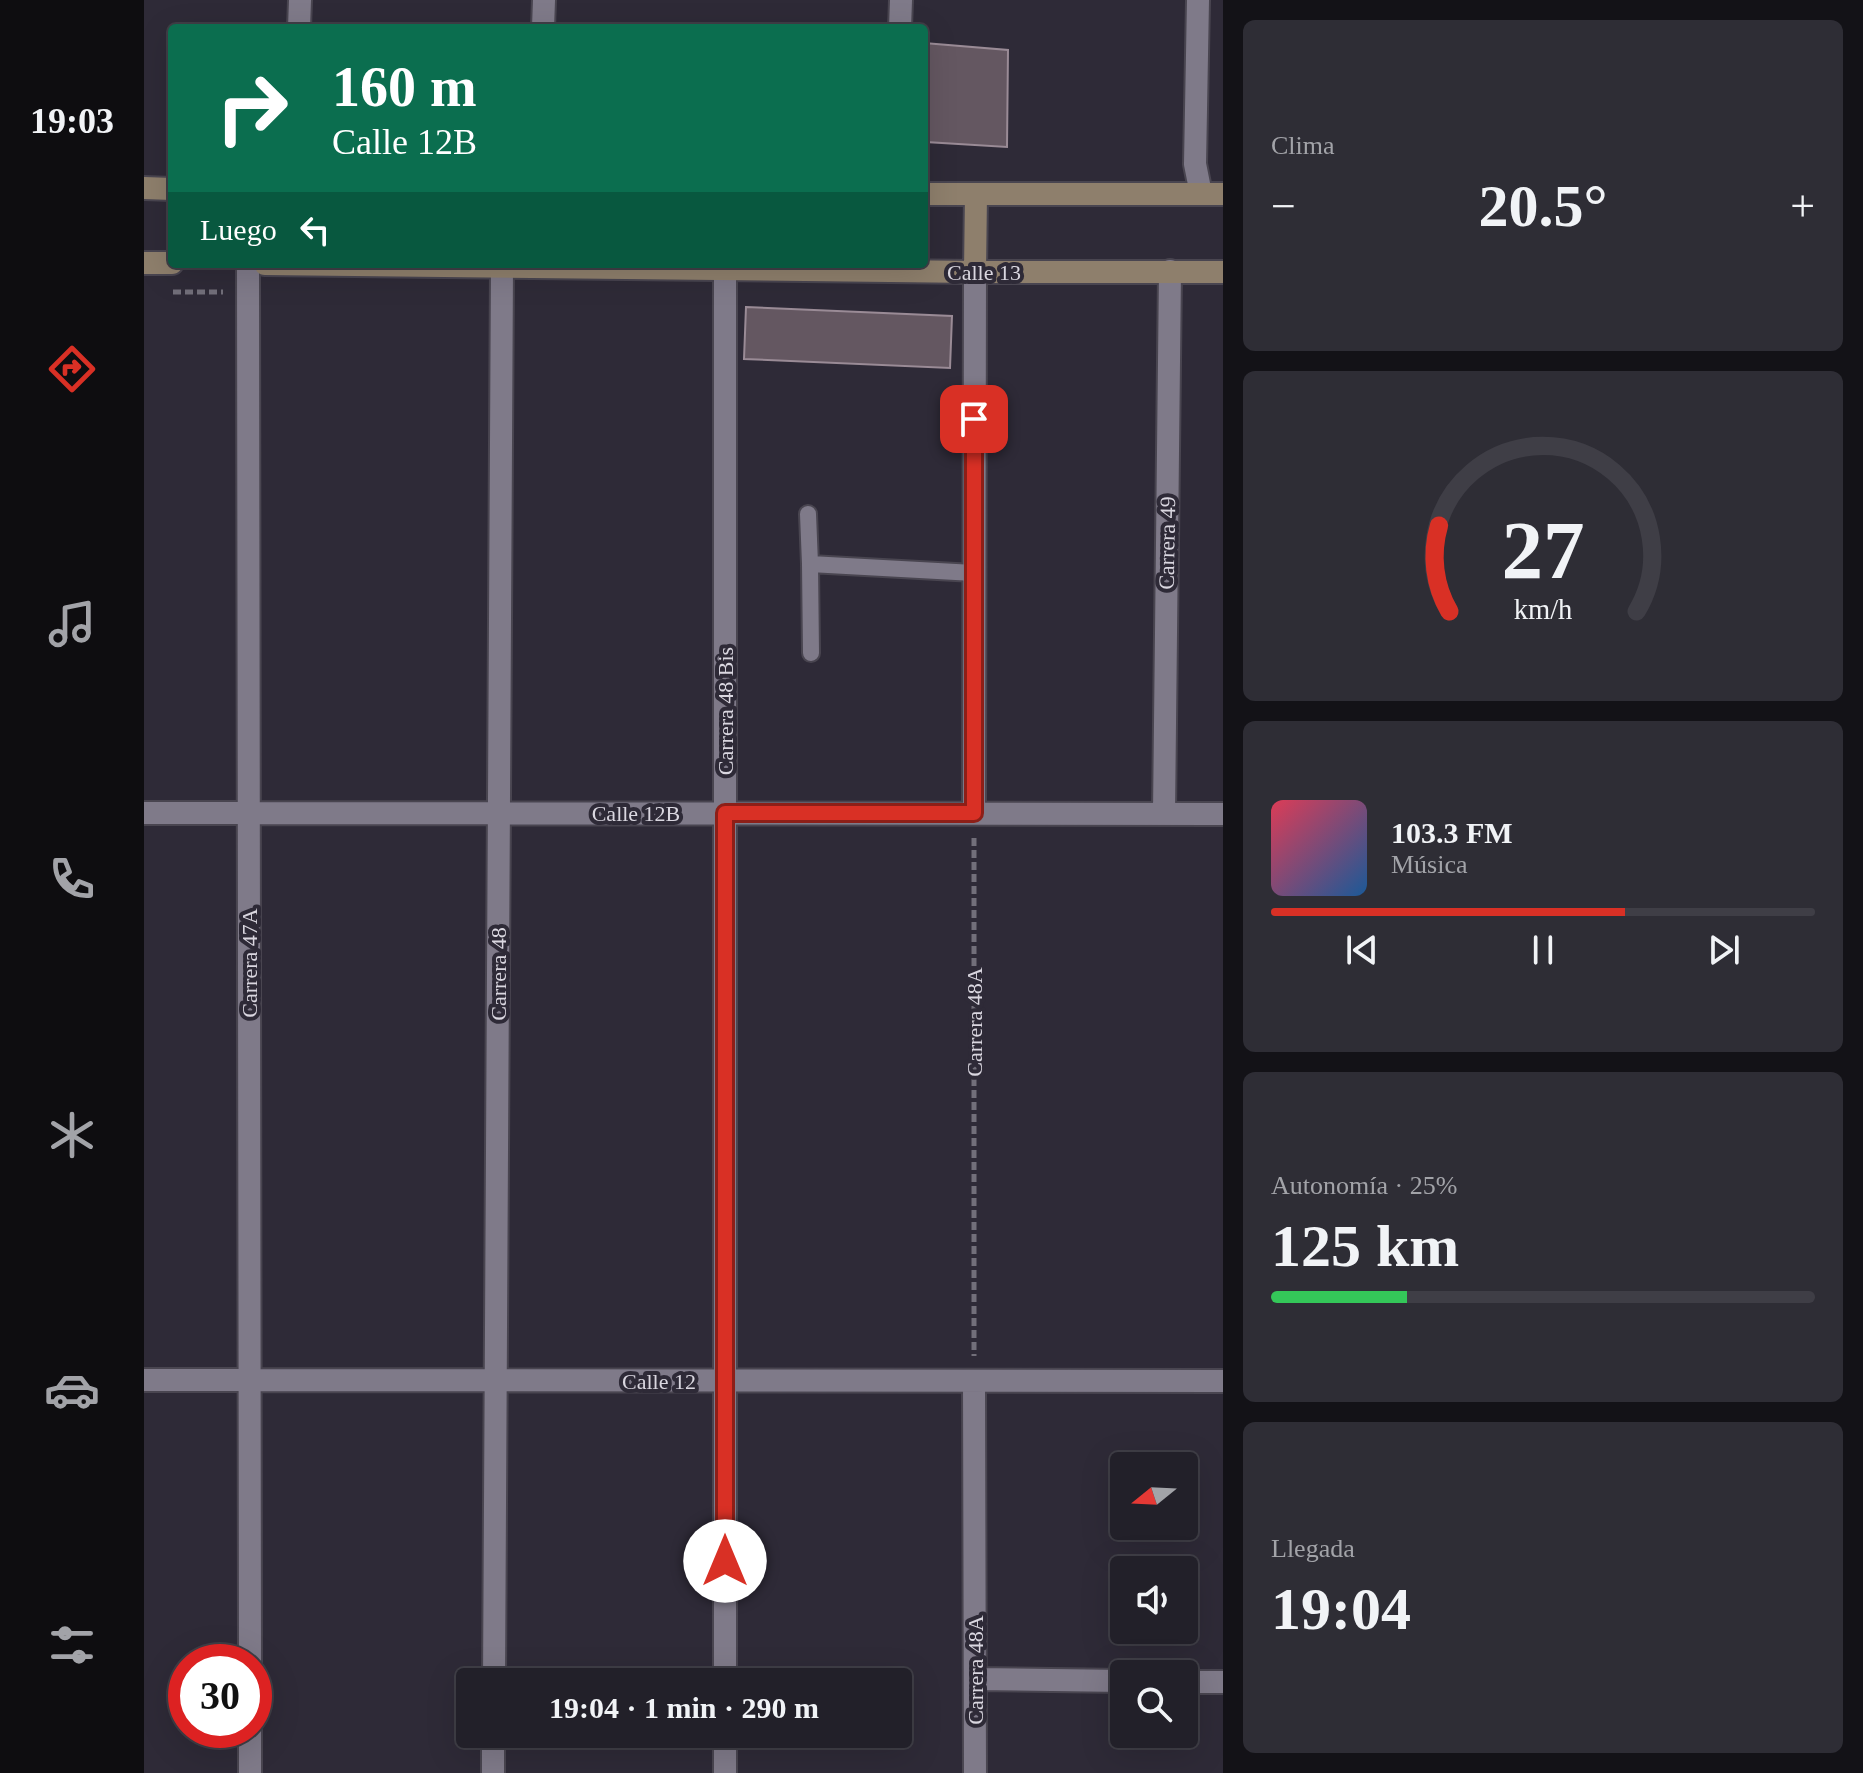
<!DOCTYPE html>
<html lang="es">
<head>
<meta charset="utf-8">
<style>
  body { margin:0; font-family:"Times New Roman",serif; background:#2e2d35; color:#f1f3f6; height:100vh; display:flex; flex-direction:column; font-size:30px; white-space:nowrap }
  * { box-sizing:border-box; margin:0 }
  p { font-size:26px; color:#a2a3a8 }
  .icon { flex:none; width:44px; height:44px; fill:none; stroke:currentColor; stroke-width:2; stroke-linecap:round; stroke-linejoin:round }
  .map { position:relative; flex:1; overflow:hidden }
  .details { display:flex; flex-direction:column; gap:20px; padding:20px; background:#131217; width:640px }
  .details>* { flex:none }
  .guide { position:absolute; left:24px; top:24px; width:760px; height:244px; border-radius:8px; box-shadow:0 8px 32px #0002,0 0 0 2px #3f3e46; background:#0b6e4f; color:#fff; overflow:hidden }
  .needle { width:52px; rotate:252deg }
  .fabs { position:absolute; left:966px; top:1452px; display:grid; gap:16px }
  .fabs a { display:grid; place-items:center; width:88px; height:88px; border-radius:8px; background:#222029; box-shadow:0 8px 32px #0002,0 0 0 2px #3f3e46; font-size:40px }
  .speed { position:absolute; left:24px; top:1644px; display:flex; gap:16px; font-size:40px; font-weight:700; text-align:center }
  .speed>* { display:grid; place-content:center; width:104px; height:104px; border-radius:50%; background:#222029; box-shadow:0 8px 32px #0002,0 0 0 2px #3f3e46; line-height:1 }
  .speed .limit { border:12px solid #d22; background:#fff; color:#111 }
  .pin { position:absolute; display:grid; place-items:center; width:68px; height:68px; color:#fff; margin:-34px; border-radius:16px; box-shadow:0 4px 12px #0006 }
  .me { position:absolute; width:88px; margin:-44px; rotate:0deg; stroke-linejoin:round; filter:drop-shadow(0 0 6px #0008) }
  .turn { display:flex; align-items:center; gap:28px; height:168px; padding:0 32px; font-size:36px }
  .turn .icon { width:104px; height:104px; stroke-width:2.5 }
  .turn b { display:block; font-size:56px; line-height:68px }
  .then { display:flex; align-items:center; height:76px; padding:0 32px; background:#0003; gap:16px; font-size:30px }
  .big { font-size:60px; font-weight:600; line-height:1.1 }
  .details .tile { flex:1; display:flex; flex-direction:column; justify-content:center; gap:12px; min-width:0; padding:0 28px; border-radius:12px; background:#2e2d35 }
  .details .dial { align-items:center; gap:0 }
  .dial svg { height:208px; overflow:visible; fill:none; stroke:#3f3e46; stroke-width:7; stroke-linecap:round; text-anchor:middle }
  .dial text { fill:#f1f3f6; stroke:none }
  .song { display:flex; align-items:center; gap:24px }
  .cover { width:96px; height:96px; border-radius:12px; background:linear-gradient(135deg,hsl(350 70% 55%),hsl(210 70% 35%)) }
  .played { height:8px; border-radius:4px; background:linear-gradient(90deg,#d93025 65%,#3f3e46 65%) }
  .keys { display:flex; justify-content:space-around; direction:ltr }
  .heat { display:flex; justify-content:space-between; align-items:center; font-size:44px; direction:ltr }
  .charge { height:12px; border-radius:6px; background:linear-gradient(90deg,#34c759 25%,#3f3e46 0) }
  .trip { position:absolute; left:312px; top:1668px; width:456px; height:80px; border-radius:8px; background:#222029; box-shadow:0 8px 32px #0002,0 0 0 2px #3f3e46; font-weight:600; line-height:80px; text-align:center }
  main { display:flex; flex:1; min-height:0 }
  .menu { display:flex; flex-direction:column; width:144px; justify-content:space-around; align-items:center; background:#0e0d10; color:#a2a3a8 }
  .menu .icon { width:56px; height:56px }
  .menu .selected { color:#d93025 }
  .menu b { font-size:36px; color:#f1f3f6 }
  .map>svg:first-child { display:block }
  .building { fill:#645761; stroke:#9a8b96; stroke-width:2 }
  .lines { fill:none; stroke-linecap:round; stroke-linejoin:round }
  .service-casing { stroke:#494550; stroke-width:20 }
  .minor-casing { stroke:#494550; stroke-width:26 }
  .secondary-casing { stroke:#494550; stroke-width:26 }
  .path { stroke:#726f7a; stroke-width:5; stroke-dasharray:8 4; stroke-linecap:butt }
  .service { stroke:#7f7a89; stroke-width:16 }
  .minor { stroke:#7f7a89; stroke-width:22 }
  .secondary { stroke:#8e7f6c; stroke-width:22 }
  .route-casing { stroke:#8d1f18; stroke-width:20 }
  .route { stroke:#d93025; stroke-width:14 }
  .labels { text-anchor:middle; dominant-baseline:central; stroke-width:8; stroke-linejoin:round; paint-order:stroke }
  .street-label { font-size:22px; fill:#dad7e0; stroke:#2e2a37 }
</style>
</head>
<body>
<main>
<nav class="menu">
<b>19:03</b>
<svg class="icon selected" aria-label="directions" viewBox="0 0 24 24"><path d="M12 3l9 9-9 9-9-9zM9 14v-3h6M13 9l2 2-2 2"/></svg>
<svg class="icon" aria-label="music" viewBox="0 0 24 24"><path d="M9 18V5l10-2v13"/><circle cx="6" cy="18" r="3"/><circle cx="16" cy="16" r="3"/></svg>
<svg class="icon" aria-label="phone" viewBox="0 0 24 24"><path d="M5 4h4l2 5-3 2q2 4 5 5l2-3 5 2v4C11 20 4 13 5 4z"/></svg>
<svg class="icon" aria-label="climate" viewBox="0 0 24 24"><path d="M12 3v18M4 7l16 10M4 17L20 7"/></svg>
<svg class="icon" aria-label="car" viewBox="0 0 24 24"><path d="M5 17H2v-5l4-1 3-4h7l3 4 3 1v5h-3M9 17h6M6 11h13"/><circle cx="7" cy="17" r="2"/><circle cx="17" cy="17" r="2"/></svg>
<svg class="icon" aria-label="filters" viewBox="0 0 24 24"><path d="M4 7h16M4 17h16"/><circle cx="9" cy="7" r="2"/><circle cx="15" cy="17" r="2"/></svg>
</nav>
<div class="map">
<svg width="1079" height="1773" viewBox="0 0 1079 1773">
  <rect width="100%" height="100%" fill="#2e2a37"/>
  <!-- building -->
  <path class="building" d="M780,43L864,50L863,147L782,142Z
    M602,307L808,316L806,368L600,359Z"/>
  <g class="lines">
    <!-- service casing -->
    <g class="service-casing">
      <path id="service" d="M664,514L666,564L667,653
        M666,564L830,573"/>
    </g>
    <!-- minor casing -->
    <g class="minor-casing">
      <path id="minor" d="M1054,0L1051,164L1057,194
        M155,28L156,0
        M399,28L400,0
        M756,28L757,0
        M104,264L106,1662
        M581,268V1682
        M0,813L1079,814
        M830,813L831,272
        M1020,814L1026,271
        M0,1380L1079,1381
        M830,1381L831,1773
        M831,1679L980,1681
        M350,1682L358,266
        M1040,1682H1079
        M106,1730V1773
        M581,1734V1773
        M349,1773V1734"/>
    </g>
    <!-- secondary casing -->
    <g class="secondary-casing">
      <path id="secondary" d="M0,188L28,189
        M780,194H1079
        M0,263H28
        M121,264L831,272H1079
        M831,272L832,194"/>
    </g>
    <!-- path -->
    <path class="path" d="M29,292H79
      M830,838V1356"/>
    <!-- service -->
    <use href="#service" class="service"/>
    <!-- minor -->
    <use href="#minor" class="minor"/>
    <!-- secondary -->
    <use href="#secondary" class="secondary"/>
  </g>
  <g class="lines">
    <!-- route casing -->
    <g class="route-casing">
      <path id="route" d="M581,1561V813H830V419"/>
    </g>
    <!-- route -->
    <use href="#route" class="route"/>
  </g>
  <g class="labels">
    <!-- street labels -->
    <g class="street-label">
      <text x="840" y="272">Calle 13</text>
      <text transform="translate(1023 543) rotate(-89)">Carrera 49</text>
      <text transform="translate(581 711) rotate(-90)">Carrera 48 Bis</text>
      <text x="492" y="813">Calle 12B</text>
      <text transform="translate(105 963) rotate(-90)">Carrera 47A</text>
      <text transform="translate(354 974) rotate(-90)">Carrera 48</text>
      <text transform="translate(830 1022) rotate(-90)">Carrera 48A</text>
      <text x="515" y="1381">Calle 12</text>
      <text transform="translate(831 1670) rotate(-90)">Carrera 48A</text>
    </g>
  </g>
</svg>
<div class="fabs">
<a><svg class="needle" viewBox="-14 -14 28 28"><path d="M0-13l5 13h-10z" fill="#e53935"/><path d="M0 13l5-13h-10z" fill="#a2a3a8"/></svg></a>
<a><svg class="icon" aria-label="sound" viewBox="0 0 24 24"><path d="M4 9h4l5-4v14l-5-4H4zM17 9q2 3 0 6"/></svg></a>
<a><svg class="icon" aria-label="search" viewBox="0 0 24 24"><circle cx="10" cy="10" r="6"/><path d="M15 15l6 6"/></svg></a>
</div>
<div class="speed"><div class="limit">30</div></div>
<div class="pin" style="left:830px;top:419px;background:#d93025"><svg class="icon" aria-label="arrive" viewBox="0 0 24 24"><path d="M6 21V4h12l-3 4 3 4H6"/></svg></div>
<svg class="me" style="left:581px;top:1561px" viewBox="-20 -20 40 40"><circle r="19" fill="#fff"/><path d="M0-13L10 11 0 6-10 11z" fill="#d93025"/></svg>
<div class="trip">19:04 · 1 min · 290 m</div>
<div class="guide">
<div class="turn"><svg class="icon" aria-label="right" viewBox="0 0 24 24"><path d="M7 20v-9h11M14 6l5 5-5 5"/></svg><div><b>160 m</b>Calle 12B</div></div>
<div class="then">Luego<svg class="icon" aria-label="left" viewBox="0 0 24 24"><path d="M17 20v-9H6M10 6l-5 5 5 5"/></svg></div>
</div>
</div>
<section class="details">
<div class="tile"><p>Clima</p>
<div class="heat"><a>−</a><b class="big">20.5°</b><a>+</a></div>
</div>
<div class="tile dial"><svg viewBox="0 0 100 80">
<path d="M14 69A42 42 0 1 1 86 69"/>
<path d="M14 69A42 42 0 0 1 10 36" stroke="#d93025"/>
<text x="50" y="56" font-size="32" font-weight="700">27</text>
<text x="50" y="72" font-size="11">km/h</text>
</svg></div>
<div class="tile">
<div class="song"><i class="cover"></i><div><b>103.3 FM</b><p>Música</p></div></div>
<div class="played"></div>
<div class="keys"><svg class="icon" aria-label="previous" viewBox="0 0 24 24"><path d="M18 5L8 12l10 7zM5 5v14"/></svg><svg class="icon" aria-label="pause" viewBox="0 0 24 24"><path d="M8 5v14M16 5v14"/></svg><svg class="icon" aria-label="next" viewBox="0 0 24 24"><path d="M6 5l10 7-10 7zM19 5v14"/></svg></div>
</div>
<div class="tile"><p>Autonomía · 25%</p><b class="big">125 km</b><div class="charge"></div></div>
<div class="tile"><p>Llegada</p><b class="big">19:04</b></div>
</section>
</main>
</body>
</html>
